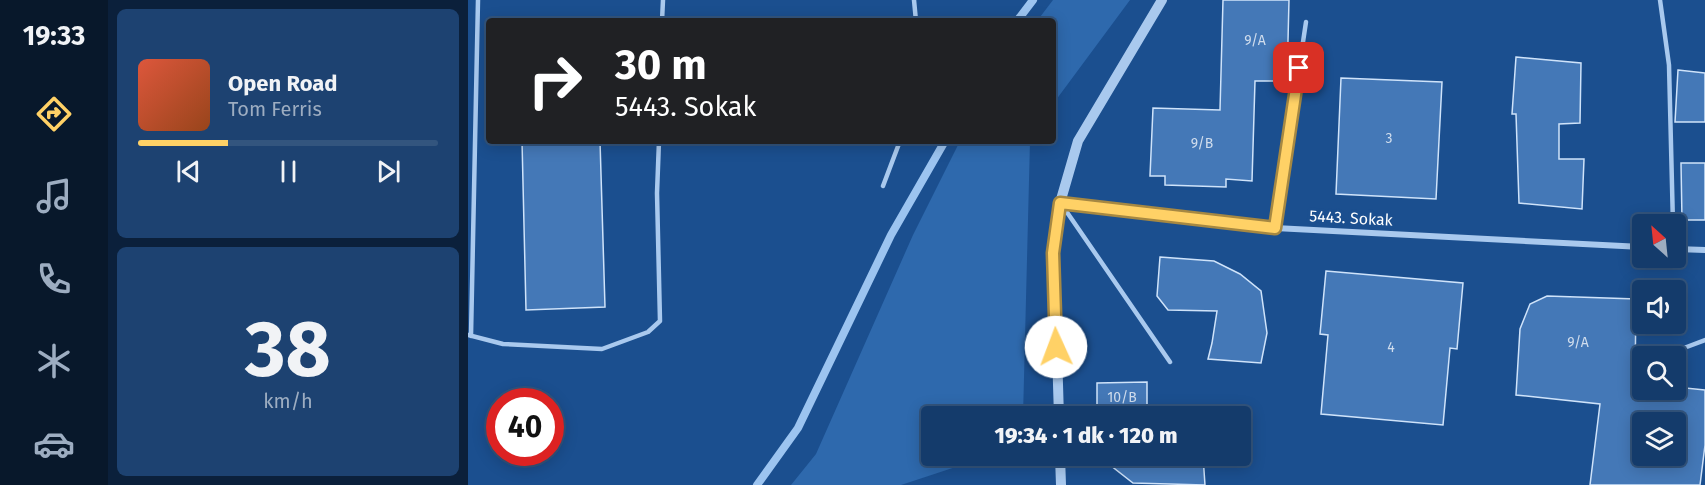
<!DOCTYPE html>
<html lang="tr">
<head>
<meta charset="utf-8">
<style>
  body { margin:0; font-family:"Fira Sans",sans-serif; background:#1d4271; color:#f1f3f6; height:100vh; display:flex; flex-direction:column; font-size:22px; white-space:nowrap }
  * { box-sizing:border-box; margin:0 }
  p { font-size:20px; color:#9dadc1 }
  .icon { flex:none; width:33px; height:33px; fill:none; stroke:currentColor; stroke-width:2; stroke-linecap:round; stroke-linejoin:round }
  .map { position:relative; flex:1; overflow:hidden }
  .side { display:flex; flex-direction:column; gap:9px; padding:9px; background:#0b203b; width:360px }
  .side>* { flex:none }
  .guide { position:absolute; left:18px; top:18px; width:570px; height:126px; border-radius:6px; box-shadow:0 3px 15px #0003,0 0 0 2px #33557e; background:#202124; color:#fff; overflow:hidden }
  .needle { width:39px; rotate:333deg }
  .controls { position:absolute; left:1164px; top:214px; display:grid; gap:12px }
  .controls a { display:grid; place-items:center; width:54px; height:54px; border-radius:6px; background:#143b6b; box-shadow:0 3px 15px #0003,0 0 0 2px #33557e; font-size:30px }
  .speed { position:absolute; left:18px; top:388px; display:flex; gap:12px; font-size:30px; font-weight:700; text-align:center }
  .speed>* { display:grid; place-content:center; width:78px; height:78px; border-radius:50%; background:#143b6b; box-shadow:0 3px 15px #0003,0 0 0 2px #33557e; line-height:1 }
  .speed .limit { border:9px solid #d22; background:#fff; color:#111 }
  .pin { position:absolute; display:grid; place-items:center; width:51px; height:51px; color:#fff; margin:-26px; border-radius:12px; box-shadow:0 3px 9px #0006 }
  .me { position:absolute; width:66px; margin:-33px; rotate:358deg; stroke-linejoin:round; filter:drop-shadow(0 0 4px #0008) }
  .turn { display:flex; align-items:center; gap:21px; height:126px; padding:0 30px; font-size:27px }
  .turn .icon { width:78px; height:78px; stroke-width:2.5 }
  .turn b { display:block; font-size:42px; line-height:51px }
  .side .widget { flex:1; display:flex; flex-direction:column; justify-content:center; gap:9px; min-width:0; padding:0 21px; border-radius:9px; background:#1d4271 }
  .side .dial { align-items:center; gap:0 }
  .dial b { font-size:78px; line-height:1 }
  .song { display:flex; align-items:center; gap:18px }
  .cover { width:72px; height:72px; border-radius:9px; background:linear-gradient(135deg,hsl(10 70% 55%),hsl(20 70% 35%)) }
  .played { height:6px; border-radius:3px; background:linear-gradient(90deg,#ffd166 30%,#33557e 30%) }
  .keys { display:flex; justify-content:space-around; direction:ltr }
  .trip { position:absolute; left:453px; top:406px; width:330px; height:60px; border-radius:6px; background:#143b6b; box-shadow:0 3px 15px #0003,0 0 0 2px #33557e; font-weight:800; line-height:60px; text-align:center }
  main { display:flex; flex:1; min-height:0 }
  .tab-bar { display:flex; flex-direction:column; width:108px; justify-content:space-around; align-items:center; background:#08182b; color:#9dadc1 }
  .tab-bar .icon { width:42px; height:42px }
  .tab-bar .selected { color:#ffd166 }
  .tab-bar b { font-size:27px; color:#f1f3f6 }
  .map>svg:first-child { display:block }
  .green { fill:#2e69ad }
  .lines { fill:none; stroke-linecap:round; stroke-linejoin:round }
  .stream { stroke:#9cc4f0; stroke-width:8 }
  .building { fill:#4478b7; stroke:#cfe3fa; stroke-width:1.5; fill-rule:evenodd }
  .service { stroke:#a9c9ee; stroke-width:4.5 }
  .minor { stroke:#a9c9ee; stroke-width:6 }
  .tertiary { stroke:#a9c9ee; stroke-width:10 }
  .route-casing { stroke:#a68842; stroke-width:15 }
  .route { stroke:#ffd166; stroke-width:10 }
  .labels { text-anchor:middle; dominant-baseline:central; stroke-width:6; stroke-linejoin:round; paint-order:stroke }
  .number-label { font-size:14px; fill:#d0dded }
  .street-label { font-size:16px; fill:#fff; stroke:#1b4f8f }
</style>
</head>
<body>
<main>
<nav class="tab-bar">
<b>19:33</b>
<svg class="icon selected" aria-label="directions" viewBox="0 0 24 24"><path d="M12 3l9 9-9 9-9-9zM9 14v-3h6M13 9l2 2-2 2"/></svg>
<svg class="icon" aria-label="music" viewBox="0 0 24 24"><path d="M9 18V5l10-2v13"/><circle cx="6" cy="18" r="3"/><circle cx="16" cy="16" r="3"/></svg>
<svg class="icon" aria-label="phone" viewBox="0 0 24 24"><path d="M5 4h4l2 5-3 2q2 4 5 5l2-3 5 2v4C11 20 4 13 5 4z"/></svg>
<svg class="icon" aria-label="climate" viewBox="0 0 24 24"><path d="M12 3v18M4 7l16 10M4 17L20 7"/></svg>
<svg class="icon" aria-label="car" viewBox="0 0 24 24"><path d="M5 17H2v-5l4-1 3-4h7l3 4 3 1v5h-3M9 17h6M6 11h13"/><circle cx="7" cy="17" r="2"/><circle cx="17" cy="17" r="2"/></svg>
</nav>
<section class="side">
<div class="widget">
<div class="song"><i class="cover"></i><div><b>Open Road</b><p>Tom Ferris</p></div></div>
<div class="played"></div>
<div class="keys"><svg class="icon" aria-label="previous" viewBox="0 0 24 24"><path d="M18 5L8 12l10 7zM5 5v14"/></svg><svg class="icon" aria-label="pause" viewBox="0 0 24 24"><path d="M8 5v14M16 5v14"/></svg><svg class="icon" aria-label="next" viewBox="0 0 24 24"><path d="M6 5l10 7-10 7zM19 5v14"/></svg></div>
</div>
<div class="widget dial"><b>38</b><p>km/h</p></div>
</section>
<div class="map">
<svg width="1237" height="485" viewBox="0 0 1237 485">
  <rect width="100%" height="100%" fill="#1b4f8f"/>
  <!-- green -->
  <path class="green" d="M585,0H662L585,104V21H569Z
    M492,141H562L555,417H464V456H521L433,485H323L348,454L445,235Z"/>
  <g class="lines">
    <!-- stream -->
    <path class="stream" d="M549,21L565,0
      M289,485L330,428L423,235L477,141"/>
  </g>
  <!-- building -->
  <path class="building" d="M755,0H821L819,81H787L784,181L758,179V187L697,185V176H682L685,108L752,110Z
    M1048,57L1113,63L1112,123L1091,124V159H1116L1114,209L1051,203L1048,114H1044Z
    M1210,70L1237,73V122H1207Z
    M873,78L974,82L968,199L868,194Z
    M54,141H132L137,307L58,310Z
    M1213,163H1237V220H1214Z
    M692,257L746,261L772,274L793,291L799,333L793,363L740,359L744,343L749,311L700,310L689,296Z
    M858,271L995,283L989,349L982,348L975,425L853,414L860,335L852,334Z
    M1079,296L1168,299L1167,382L1174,383V390H1208V387L1237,390V445L1232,485H1122L1132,404L1048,395L1052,329L1062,304ZM1174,423H1208V456H1174Z
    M679,382V411L683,417H629V383Z
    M637,456H735L737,485L665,483L642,465Z"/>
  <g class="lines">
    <!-- service -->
    <path class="service" d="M446,0L448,21
      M1192,0L1201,65L1205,225
      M194,21L195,0
      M415,186L432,141
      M594,205L702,362
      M807,228L838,22
      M0,335L35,344L134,349L180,332L192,321L189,193L191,141
      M3,336L10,0
      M1205,357L1216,348L1237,340"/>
    <!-- minor -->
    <path class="minor" d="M592,203L807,228L1174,247
      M1208,249L1237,250"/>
    <!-- tertiary -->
    <path class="tertiary" d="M591,417L586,253L592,203L610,141L694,0
      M592,456L593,485"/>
  </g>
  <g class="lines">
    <!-- route casing -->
    <g class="route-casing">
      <path id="route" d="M588,347L585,253L592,203L807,228L831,68"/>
    </g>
    <!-- route -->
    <use href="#route" class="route"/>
  </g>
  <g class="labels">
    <!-- number labels -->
    <g class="number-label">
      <text x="787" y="40">9/A</text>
      <text x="921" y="138">3</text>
      <text x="734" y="143">9/B</text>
      <text x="1110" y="342">9/A</text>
      <text x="923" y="347">4</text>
      <text x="654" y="397">10/B</text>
    </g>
    <!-- street labels -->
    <g class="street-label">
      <text transform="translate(883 218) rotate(3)">5443. Sokak</text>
    </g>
  </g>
</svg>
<div class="controls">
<a><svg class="needle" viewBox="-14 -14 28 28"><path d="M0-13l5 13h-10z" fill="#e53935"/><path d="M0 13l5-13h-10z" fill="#9dadc1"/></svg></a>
<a><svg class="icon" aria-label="sound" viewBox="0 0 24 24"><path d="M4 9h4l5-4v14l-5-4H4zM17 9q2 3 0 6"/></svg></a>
<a><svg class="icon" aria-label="search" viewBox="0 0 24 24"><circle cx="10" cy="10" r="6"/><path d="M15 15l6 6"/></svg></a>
<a><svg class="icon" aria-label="layers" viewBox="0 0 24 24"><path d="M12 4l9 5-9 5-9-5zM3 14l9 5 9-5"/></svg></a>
</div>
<div class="speed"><div class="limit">40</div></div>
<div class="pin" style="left:831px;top:68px;background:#d93025"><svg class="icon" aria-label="arrive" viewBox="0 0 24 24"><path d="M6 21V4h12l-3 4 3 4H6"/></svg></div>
<svg class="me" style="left:588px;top:347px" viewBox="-20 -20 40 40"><circle r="19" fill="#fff"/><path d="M0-13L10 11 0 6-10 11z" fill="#ffd166"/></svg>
<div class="trip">19:34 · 1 dk · 120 m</div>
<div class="guide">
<div class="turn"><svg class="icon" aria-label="right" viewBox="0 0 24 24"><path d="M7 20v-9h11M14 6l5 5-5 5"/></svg><div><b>30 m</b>5443. Sokak</div></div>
</div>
</div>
</main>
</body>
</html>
